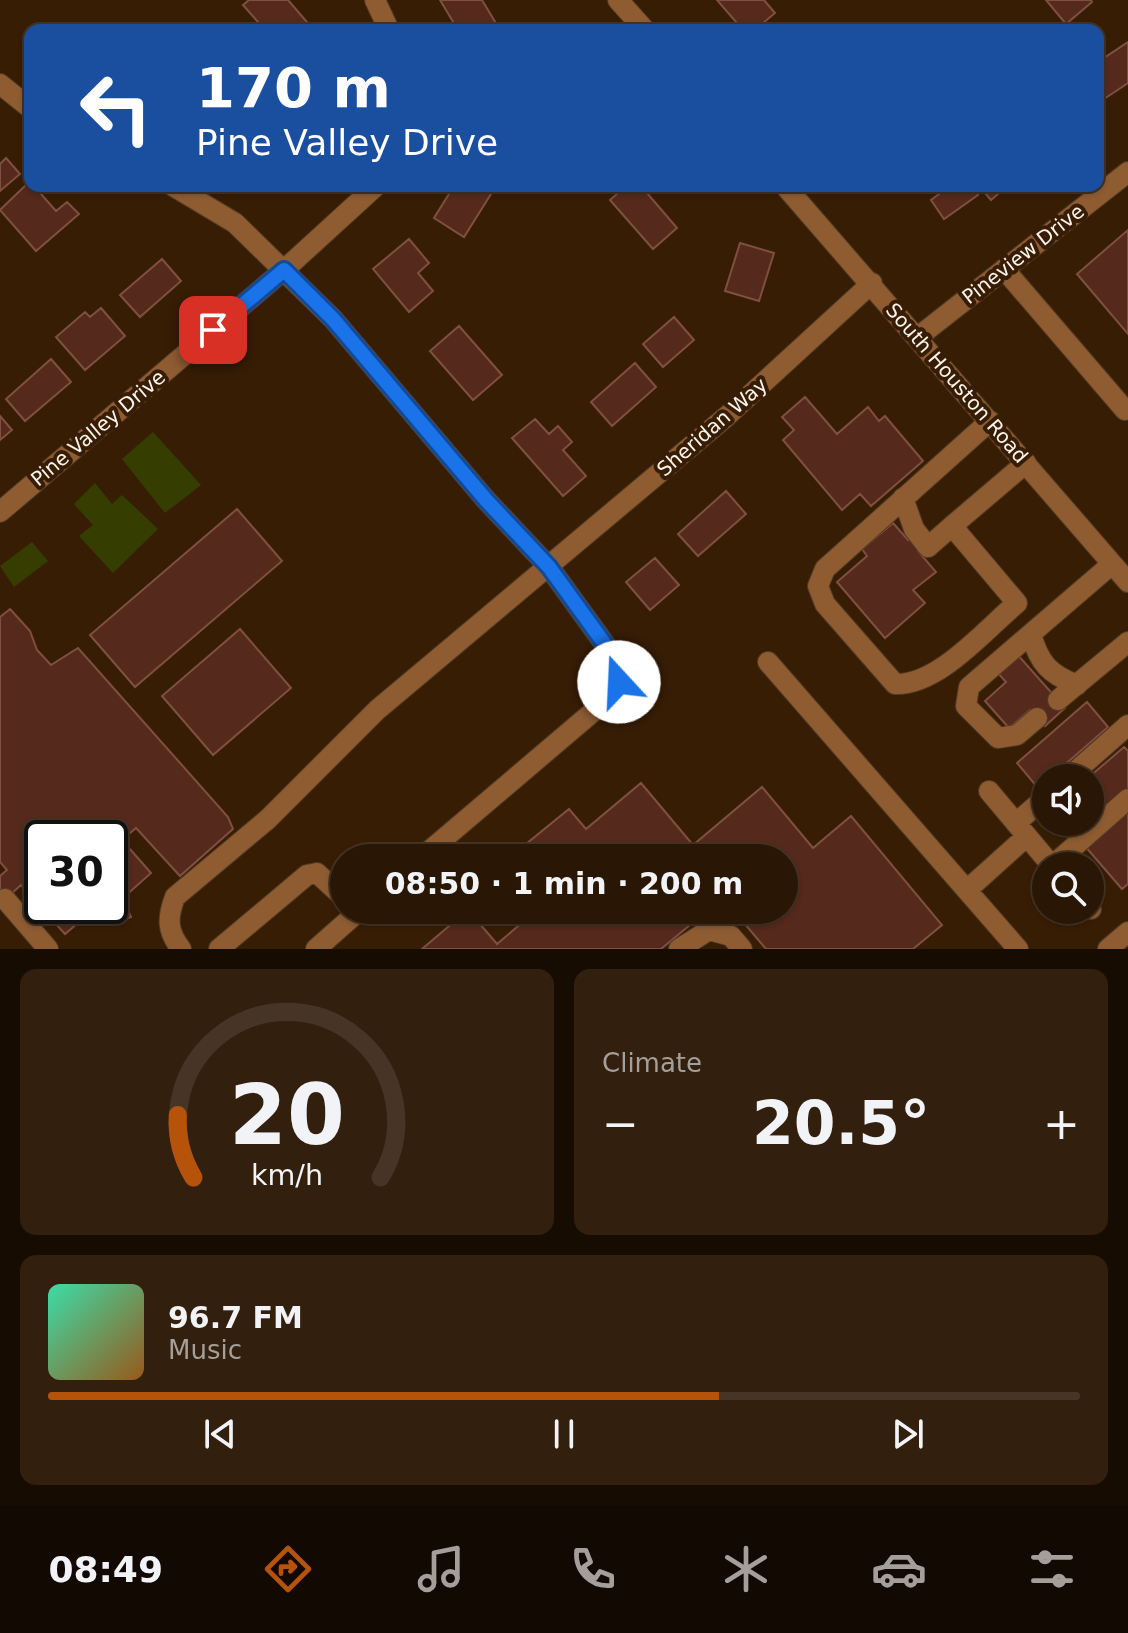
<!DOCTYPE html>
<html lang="en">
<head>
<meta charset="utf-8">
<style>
  body { margin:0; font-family:"DejaVu Sans",sans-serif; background:#321f0e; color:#f1f3f6; height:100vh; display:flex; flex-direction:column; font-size:30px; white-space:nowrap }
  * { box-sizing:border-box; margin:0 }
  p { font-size:26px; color:#a59f9a }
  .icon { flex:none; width:44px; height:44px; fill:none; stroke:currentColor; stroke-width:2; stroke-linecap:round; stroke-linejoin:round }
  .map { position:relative; height:949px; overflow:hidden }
  .details { display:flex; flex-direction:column; gap:20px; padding:20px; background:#170c02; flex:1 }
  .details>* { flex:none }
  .banner { position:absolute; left:24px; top:24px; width:1080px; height:168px; border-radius:16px; box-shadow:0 2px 6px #0004,0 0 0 2px #463526; background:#1a4fa0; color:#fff; overflow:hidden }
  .buttons { position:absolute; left:1032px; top:764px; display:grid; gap:16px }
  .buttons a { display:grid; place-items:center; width:72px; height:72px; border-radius:50%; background:#2a1604; box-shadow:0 2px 6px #0004,0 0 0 2px #463526; font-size:40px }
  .speed { position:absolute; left:24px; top:820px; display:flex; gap:16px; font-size:40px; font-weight:700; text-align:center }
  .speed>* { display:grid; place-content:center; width:104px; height:104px; border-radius:50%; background:#2a1604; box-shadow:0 2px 6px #0004,0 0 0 2px #463526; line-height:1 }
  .speed .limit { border:4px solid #111; border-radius:12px; background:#fff; color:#111 }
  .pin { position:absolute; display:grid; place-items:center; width:68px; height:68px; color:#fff; margin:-34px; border-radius:16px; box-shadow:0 4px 12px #0006 }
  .me { position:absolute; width:88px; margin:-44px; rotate:340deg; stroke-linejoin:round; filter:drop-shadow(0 0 6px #0008) }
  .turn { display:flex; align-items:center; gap:28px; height:168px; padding:0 40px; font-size:36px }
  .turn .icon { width:104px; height:104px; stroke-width:2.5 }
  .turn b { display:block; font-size:56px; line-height:68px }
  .big { font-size:60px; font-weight:700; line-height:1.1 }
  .details .widget { flex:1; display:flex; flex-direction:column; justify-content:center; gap:12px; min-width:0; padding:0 28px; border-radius:16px; background:#321f0e }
  .details .dial { align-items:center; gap:0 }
  .dial svg { height:208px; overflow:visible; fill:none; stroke:#463526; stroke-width:7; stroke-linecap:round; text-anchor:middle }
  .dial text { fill:#f1f3f6; stroke:none }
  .song { display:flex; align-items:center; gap:24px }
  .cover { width:96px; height:96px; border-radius:12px; background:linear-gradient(135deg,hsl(160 70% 55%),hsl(30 70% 35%)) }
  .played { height:8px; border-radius:4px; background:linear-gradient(90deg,#b45309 65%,#463526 65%) }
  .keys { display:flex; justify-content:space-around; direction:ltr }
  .heat { display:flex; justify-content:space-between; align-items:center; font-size:44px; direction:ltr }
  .details .tiles { flex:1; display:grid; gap:20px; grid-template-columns:1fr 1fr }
  .widget:last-child { grid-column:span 2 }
  .trip { position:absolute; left:330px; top:844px; width:468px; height:80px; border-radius:40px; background:#2a1604; box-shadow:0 2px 6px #0004,0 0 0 2px #463526; font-weight:700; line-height:80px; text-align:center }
  .tabs { display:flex; height:128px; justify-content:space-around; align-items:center; background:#110902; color:#a59f9a }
  .tabs .icon { width:56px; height:56px }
  .tabs .active { color:#b45309 }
  .tabs b { font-size:36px; color:#f1f3f6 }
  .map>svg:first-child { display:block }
  .green { fill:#353e00 }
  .building { fill:#55291c; stroke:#7f5041; stroke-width:2; fill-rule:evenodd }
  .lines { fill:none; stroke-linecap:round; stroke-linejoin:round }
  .minor-casing { stroke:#533b25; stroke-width:22 }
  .minor { stroke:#8f5c32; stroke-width:20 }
  .route-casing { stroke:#114b97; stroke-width:20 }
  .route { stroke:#1a73e8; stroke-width:14 }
  .labels { text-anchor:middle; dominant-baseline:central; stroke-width:8; stroke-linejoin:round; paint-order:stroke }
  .street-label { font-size:20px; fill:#fcf3ec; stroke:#381d05 }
</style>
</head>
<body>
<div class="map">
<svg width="1128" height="949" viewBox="0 0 1128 949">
  <rect width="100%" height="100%" fill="#381d05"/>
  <!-- green -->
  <path class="green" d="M153,432L201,485L165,513L122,459Z
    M95,483L112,504L122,495L158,529L113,573L79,536L93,525L74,504Z
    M32,542L48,561L14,587L0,566Z"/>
  <!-- building -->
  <path class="building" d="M249,0H288L313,29L265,30L243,5Z
    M440,0H482L497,25L490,30H458Z
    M717,0H764L775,13L755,30H743Z
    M1046,0H1091L1092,2L1066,24Z
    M1128,42V83L1098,103V62Z
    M6,158L20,174L0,191V164Z
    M30,181V186H34L56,211L67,202L79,214L36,251L0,210Z
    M454,186H496L464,237L434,218Z
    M626,186H641L677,228L653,249L610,200Z
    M950,186H972L978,195L944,219L931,200Z
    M979,186H1007L991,200Z
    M1128,230V334L1077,274Z
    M409,239L429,263L418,273L433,291L409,312L373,269Z
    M740,243L774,253L759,301L725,291Z
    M162,259L181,281L140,317L120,295Z
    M101,308L125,336L85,370L56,337L85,312L90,317Z
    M674,317L694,340L663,367L643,344Z
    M459,326L502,375L473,400L430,351Z
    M51,359L71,382L25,421L6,399Z
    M635,363L656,387L612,426L591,402Z
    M805,397L837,434L868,407L879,421L885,416L923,461L871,506L860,494L842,510L783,440L794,430L782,417Z
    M0,416L12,430L0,440Z
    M535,419L549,434L558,426L572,442L563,450L586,476L563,496L512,438Z
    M726,491L746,514L698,556L678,534Z
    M237,509L282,561L135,687L90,635Z
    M893,523L908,540L914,534L925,546L918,551L936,572L913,590L925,603L885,638L837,582L867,556L862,549Z
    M655,558L679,585L650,610L626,582Z
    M10,609L30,631L37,650L51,665L78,648L228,817L233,829L180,876L136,828L122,840L151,873L123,898L131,917L114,924L92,911L65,934L21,885L0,904V876L7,870L0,862V617ZM42,838H110V906H42Z
    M240,629L291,688L213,755L162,696Z
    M1016,653L1065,708L1045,726L1030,710L1009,728L985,701L1006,682L996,671Z
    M1087,702L1108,727L1038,788L1017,763Z
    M1124,747L1128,751V792L1105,812L1090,794L1088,778Z
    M641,783L693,845L762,787L813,848L851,816L942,925L913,949H766L733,910H784V858H519L515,853L569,809L586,829Z
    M1128,807V884L1122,889L1084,845Z
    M468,910L497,944L537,910H708L661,949H422Z"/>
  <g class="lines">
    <!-- minor casing -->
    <g class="minor-casing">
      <path id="minor" d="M375,0L389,30
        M618,0L645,30
        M0,84L30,108
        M173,186L235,223L333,319L486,500L549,567L617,661L619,682L608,699L421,858
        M785,186L1128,582
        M1004,269L1125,410
        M918,337L1128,172
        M990,421L825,569L818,586L825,604L895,684C938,686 985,630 1017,603L952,526L1026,463
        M903,498L914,529L928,547L952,526
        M0,512L284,270L376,186
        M1031,634C1039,663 1049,674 1077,685
        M768,662L1018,949
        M1058,700L1128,642
        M1037,718L1017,735L998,738L966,706L969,687L1112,564
        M1068,778L1128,725
        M989,791L1052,866
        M1016,823L1046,797
        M1052,866L1128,799
        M967,890L1027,836
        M5,899L48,949
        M1090,908L1091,909
        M181,949C167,931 167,918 175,897L268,819L377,710L727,416L872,283
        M219,949L307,875L317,873L344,898
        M316,949L360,910
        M679,949L709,930L731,936L742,949
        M1108,949L1128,932"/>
    </g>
    <!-- minor -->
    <use href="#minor" class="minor"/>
  </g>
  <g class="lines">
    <!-- route casing -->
    <g class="route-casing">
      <path id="route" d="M213,330L284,270L333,319L486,500L549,567L617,661L619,682"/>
    </g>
    <!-- route -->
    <use href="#route" class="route"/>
  </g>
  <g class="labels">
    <!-- street labels -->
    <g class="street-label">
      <text transform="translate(1023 254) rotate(-38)">Pineview Drive</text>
      <text transform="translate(957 383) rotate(49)">South Houston Road</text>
      <text transform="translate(712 427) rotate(-41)">Sheridan Way</text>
      <text transform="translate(98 428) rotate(-40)">Pine Valley Drive</text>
    </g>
  </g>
</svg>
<div class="buttons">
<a><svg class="icon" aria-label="sound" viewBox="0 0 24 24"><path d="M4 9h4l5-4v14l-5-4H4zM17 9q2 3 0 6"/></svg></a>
<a><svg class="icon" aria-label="search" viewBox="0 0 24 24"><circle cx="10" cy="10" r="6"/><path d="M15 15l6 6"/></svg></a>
</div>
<div class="speed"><div class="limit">30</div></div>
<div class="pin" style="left:213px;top:330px;background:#d93025"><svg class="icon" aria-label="arrive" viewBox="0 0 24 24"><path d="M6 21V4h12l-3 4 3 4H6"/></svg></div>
<svg class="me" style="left:619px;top:682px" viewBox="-20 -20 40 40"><circle r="19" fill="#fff"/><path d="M0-13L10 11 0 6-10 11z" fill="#1a73e8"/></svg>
<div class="trip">08:50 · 1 min · 200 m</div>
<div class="banner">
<div class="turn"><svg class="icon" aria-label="left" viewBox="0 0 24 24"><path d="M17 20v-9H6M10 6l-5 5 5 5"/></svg><div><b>170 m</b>Pine Valley Drive</div></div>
</div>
</div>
<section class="details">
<div class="tiles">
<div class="widget dial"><svg viewBox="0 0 100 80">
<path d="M14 69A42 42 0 1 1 86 69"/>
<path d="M14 69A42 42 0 0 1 8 45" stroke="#b45309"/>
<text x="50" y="56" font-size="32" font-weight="700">20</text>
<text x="50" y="72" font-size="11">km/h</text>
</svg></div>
<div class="widget"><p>Climate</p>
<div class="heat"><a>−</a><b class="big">20.5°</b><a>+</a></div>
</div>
<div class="widget">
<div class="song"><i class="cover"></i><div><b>96.7 FM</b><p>Music</p></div></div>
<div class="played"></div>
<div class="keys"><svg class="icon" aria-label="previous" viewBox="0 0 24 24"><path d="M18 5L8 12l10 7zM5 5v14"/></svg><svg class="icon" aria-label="pause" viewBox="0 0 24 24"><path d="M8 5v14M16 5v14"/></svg><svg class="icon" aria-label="next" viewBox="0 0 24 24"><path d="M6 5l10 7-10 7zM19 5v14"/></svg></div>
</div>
</div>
</section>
<nav class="tabs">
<b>08:49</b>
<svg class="icon active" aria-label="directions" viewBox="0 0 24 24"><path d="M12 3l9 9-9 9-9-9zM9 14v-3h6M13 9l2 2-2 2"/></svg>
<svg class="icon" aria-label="music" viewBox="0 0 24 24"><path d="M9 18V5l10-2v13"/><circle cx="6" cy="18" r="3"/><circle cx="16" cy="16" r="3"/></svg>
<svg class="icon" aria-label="phone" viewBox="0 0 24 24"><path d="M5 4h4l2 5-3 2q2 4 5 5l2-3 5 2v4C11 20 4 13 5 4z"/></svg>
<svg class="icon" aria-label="climate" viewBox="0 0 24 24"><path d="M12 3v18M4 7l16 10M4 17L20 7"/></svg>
<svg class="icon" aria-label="car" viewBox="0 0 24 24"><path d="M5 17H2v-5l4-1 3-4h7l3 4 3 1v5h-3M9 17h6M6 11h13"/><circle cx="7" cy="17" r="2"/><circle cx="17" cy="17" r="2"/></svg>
<svg class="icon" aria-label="filters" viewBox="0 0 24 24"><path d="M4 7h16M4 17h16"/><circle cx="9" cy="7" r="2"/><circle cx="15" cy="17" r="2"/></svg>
</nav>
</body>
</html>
